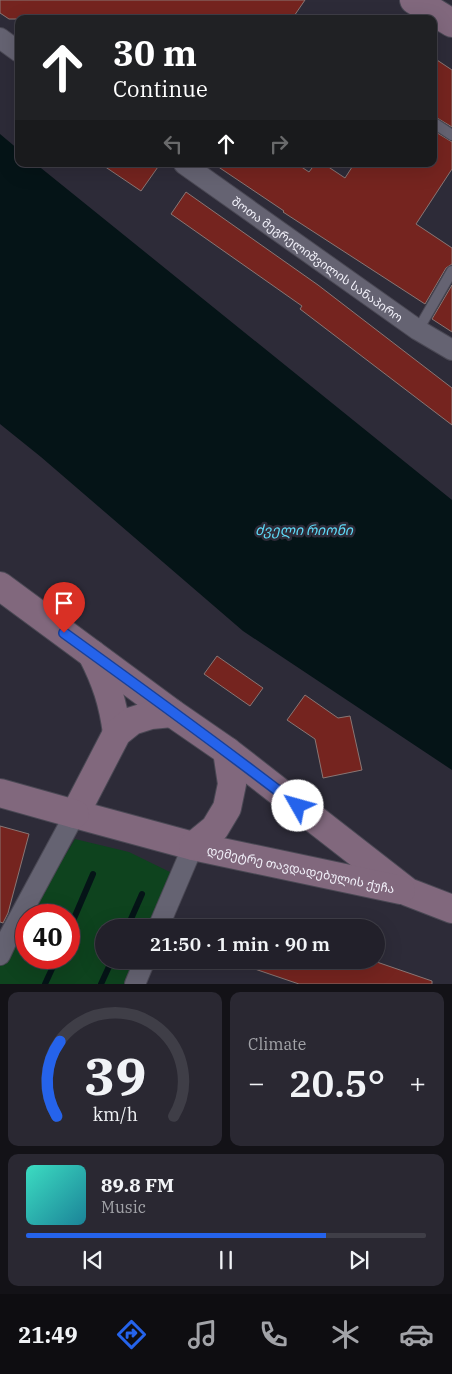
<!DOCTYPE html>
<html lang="en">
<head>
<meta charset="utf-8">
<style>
  body { margin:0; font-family:"IBM Plex Serif","Noto Sans Georgian",serif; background:#2a2832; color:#f1f3f6; height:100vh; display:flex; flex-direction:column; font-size:19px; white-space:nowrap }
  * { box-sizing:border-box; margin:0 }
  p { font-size:16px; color:#a2a3a8 }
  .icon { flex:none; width:28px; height:28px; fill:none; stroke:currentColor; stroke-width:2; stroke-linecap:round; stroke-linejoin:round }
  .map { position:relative; height:984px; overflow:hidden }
  .drawer { display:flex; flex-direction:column; gap:8px; padding:8px; background:#131217; flex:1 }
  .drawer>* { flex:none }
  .guide { position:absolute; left:15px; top:15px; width:422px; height:152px; border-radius:10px; box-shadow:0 5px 20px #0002,0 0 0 1px #3f3e47; background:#202124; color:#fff; overflow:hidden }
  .speed { position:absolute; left:15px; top:904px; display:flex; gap:10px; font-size:25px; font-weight:700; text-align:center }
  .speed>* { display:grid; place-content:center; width:65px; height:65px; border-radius:50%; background:#22202a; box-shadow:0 5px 20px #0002,0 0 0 1px #3f3e47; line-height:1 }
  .speed .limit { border:8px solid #d22; background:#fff; color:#111 }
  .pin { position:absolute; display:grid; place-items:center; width:42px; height:42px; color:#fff; margin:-51px -21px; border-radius:50% 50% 50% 0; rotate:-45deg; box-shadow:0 0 5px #0007 }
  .pin .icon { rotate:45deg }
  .me { position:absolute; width:55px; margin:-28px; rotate:308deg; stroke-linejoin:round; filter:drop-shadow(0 0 4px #0008) }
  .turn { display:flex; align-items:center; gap:18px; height:105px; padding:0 15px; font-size:22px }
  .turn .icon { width:65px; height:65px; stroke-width:2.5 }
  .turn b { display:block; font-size:35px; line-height:42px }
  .lanes { display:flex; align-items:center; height:48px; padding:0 15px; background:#0003; justify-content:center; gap:25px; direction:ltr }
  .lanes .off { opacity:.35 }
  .big { font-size:38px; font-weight:600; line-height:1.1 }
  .drawer .card { flex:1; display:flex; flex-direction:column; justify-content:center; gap:8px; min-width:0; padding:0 18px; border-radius:10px; background:#2a2832 }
  .drawer .dial { align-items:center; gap:0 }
  .dial svg { height:130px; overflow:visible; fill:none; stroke:#3f3e47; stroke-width:7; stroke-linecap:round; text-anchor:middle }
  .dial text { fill:#f1f3f6; stroke:none }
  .song { display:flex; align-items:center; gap:15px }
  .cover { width:60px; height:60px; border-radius:8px; background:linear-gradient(135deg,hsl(170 70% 55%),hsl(190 70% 35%)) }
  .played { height:5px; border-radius:2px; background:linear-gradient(90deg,#2563eb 75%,#3f3e47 75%) }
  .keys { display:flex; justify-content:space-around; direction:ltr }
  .heat { display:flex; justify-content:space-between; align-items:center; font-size:28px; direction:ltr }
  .drawer .tiles { flex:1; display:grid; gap:8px; grid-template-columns:1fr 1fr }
  .card:last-child { grid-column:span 2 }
  .trip { position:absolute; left:95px; top:919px; width:290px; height:50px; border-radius:25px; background:#22202a; box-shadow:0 5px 20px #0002,0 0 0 1px #3f3e47; font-weight:600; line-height:50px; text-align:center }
  .menu { display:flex; height:80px; justify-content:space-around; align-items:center; background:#0e0d11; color:#a2a3a8 }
  .menu .icon { width:35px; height:35px }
  .menu .current { color:#2563eb }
  .menu b { font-size:22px; color:#f1f3f6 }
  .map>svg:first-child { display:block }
  .green { fill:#0e431e }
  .water { fill:#051417 }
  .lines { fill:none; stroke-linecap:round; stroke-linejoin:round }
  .stream { stroke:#051417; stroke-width:6 }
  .building { fill:#75241f; stroke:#897674 }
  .lane-casing { stroke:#4a4854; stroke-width:12 }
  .street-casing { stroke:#4a4854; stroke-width:22 }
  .secondary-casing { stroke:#4a4854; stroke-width:30 }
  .lane { stroke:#656372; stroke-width:10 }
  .street { stroke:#656372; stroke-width:20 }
  .secondary { stroke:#81687d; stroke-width:28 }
  .route-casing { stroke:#184099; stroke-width:12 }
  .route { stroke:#2563eb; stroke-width:9 }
  .labels { text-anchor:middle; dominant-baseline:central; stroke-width:5; stroke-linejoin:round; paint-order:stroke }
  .street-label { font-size:12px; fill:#f2f1fa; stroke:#2d2b38 }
  .water-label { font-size:14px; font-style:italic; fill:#5fdaf7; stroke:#2d2b38 }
</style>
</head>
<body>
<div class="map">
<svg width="452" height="984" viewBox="0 0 452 984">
  <rect width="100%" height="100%" fill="#2d2b38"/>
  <!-- green -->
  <path class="green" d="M75,839L129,852L176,875L154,927L104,928V960H140L130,984H0V966L5,954L26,919V958H69V915H29Z"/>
  <!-- water -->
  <path class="water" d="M0,134L19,150V164H36L452,500V770L243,631L41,457L0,424Z"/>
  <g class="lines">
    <!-- stream -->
    <path class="stream" d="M127,928L142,894
      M69,930L93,874
      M45,984L57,958
      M101,984L112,960"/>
  </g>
  <!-- building -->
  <path class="building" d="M0,0H305L292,19H9L0,13Z
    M434,58L452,70V127L434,116Z
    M434,131L452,142V169L416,224L452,248V264L446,268L425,304L283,212L284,211L214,164H297L309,172L315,164H324L345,178L354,164H434Z
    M101,164H160L141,191Z
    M186,192L318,285L452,388V425L300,309L302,306L171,214Z
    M452,285V332L432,319Z
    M217,656L263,688L250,706L204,674Z
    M305,695L338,718L350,716L362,770L323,778L315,739L287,720Z
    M0,826L29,834L8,913L3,923L0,922Z
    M238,960H371L432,981V984H299L237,963Z"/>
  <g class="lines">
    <!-- lane casing -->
    <g class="lane-casing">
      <path id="lane" d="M434,123L452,135
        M418,330L452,271"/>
    </g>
    <!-- street casing -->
    <g class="street-casing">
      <g id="street">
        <path d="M0,38L19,52"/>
        <path id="s1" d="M184,164L418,330L452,350"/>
        <path d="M158,928L193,846"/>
        <path d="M0,955L7,940L75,814"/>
        <path d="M135,984L145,960"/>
      </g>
    </g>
    <!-- secondary casing -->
    <g class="secondary-casing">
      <g id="secondary">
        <path d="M414,0L452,23"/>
        <path d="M0,586L172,713L227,751L408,892L452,909"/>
        <path d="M92,654C106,681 113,703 117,733"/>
        <path id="s2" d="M172,713L151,715L132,721L117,733L75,814L193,846L401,890"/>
        <path d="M0,793L75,814"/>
        <path d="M193,846L215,828L227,808L232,784L227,751"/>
      </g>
    </g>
    <!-- lane -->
    <use href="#lane" class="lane"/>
    <!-- street -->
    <use href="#street" class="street"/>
    <!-- secondary -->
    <use href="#secondary" class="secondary"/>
  </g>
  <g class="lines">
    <!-- route casing -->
    <g class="route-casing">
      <path id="route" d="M64,633C143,690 222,747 298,806"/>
    </g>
    <!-- route -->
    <use href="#route" class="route"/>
  </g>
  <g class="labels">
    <!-- street labels -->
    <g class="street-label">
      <text stroke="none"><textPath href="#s1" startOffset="164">შოთა მეგრელიშვილის სანაპირო</textPath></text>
      <text stroke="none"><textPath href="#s2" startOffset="384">დემეტრე თავდადებულის ქუჩა</textPath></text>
    </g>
    <!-- water labels -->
    <g class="water-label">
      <text x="304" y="530">ძველი რიონი</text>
    </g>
  </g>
</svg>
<div class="speed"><div class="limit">40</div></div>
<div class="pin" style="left:64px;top:633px;background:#d93025"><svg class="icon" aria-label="arrive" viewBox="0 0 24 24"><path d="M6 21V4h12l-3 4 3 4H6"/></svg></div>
<svg class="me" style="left:298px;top:806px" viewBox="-20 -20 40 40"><circle r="19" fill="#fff"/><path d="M0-13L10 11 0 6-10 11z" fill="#2563eb"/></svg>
<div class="trip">21:50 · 1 min · 90 m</div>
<div class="guide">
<div class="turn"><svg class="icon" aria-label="ahead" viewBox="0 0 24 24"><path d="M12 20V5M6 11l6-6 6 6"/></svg><div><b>30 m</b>Continue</div></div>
<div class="lanes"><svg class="icon off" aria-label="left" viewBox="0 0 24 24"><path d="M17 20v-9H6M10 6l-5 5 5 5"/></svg><svg class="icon" aria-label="ahead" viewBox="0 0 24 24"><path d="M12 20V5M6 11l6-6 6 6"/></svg><svg class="icon off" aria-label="right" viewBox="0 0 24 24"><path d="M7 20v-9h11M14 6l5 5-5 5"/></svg></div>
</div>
</div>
<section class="drawer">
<div class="tiles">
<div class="card dial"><svg viewBox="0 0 100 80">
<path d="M14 69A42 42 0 1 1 86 69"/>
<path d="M14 69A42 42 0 0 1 16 23" stroke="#2563eb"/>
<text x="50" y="56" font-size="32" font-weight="700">39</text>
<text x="50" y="72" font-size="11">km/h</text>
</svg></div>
<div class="card"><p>Climate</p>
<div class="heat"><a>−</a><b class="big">20.5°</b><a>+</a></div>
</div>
<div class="card">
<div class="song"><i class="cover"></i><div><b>89.8 FM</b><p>Music</p></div></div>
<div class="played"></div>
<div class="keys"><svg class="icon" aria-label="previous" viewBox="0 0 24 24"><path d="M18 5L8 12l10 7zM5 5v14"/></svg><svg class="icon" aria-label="pause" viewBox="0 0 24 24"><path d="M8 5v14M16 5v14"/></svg><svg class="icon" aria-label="next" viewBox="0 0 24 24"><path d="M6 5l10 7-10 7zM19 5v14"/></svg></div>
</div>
</div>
</section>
<nav class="menu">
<b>21:49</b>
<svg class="icon current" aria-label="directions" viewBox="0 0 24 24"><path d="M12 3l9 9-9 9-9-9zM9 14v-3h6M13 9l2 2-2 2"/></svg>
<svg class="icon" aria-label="music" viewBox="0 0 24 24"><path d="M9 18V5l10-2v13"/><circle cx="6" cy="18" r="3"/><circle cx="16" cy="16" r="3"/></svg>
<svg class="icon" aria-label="phone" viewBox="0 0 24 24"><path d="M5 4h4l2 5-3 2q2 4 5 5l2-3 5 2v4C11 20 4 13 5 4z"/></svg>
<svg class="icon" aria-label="climate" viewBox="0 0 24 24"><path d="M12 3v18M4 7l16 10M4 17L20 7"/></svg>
<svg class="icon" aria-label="car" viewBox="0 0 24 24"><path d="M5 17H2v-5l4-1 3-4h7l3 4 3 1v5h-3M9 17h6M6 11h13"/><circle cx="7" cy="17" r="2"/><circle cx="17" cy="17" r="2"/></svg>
</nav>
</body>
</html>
